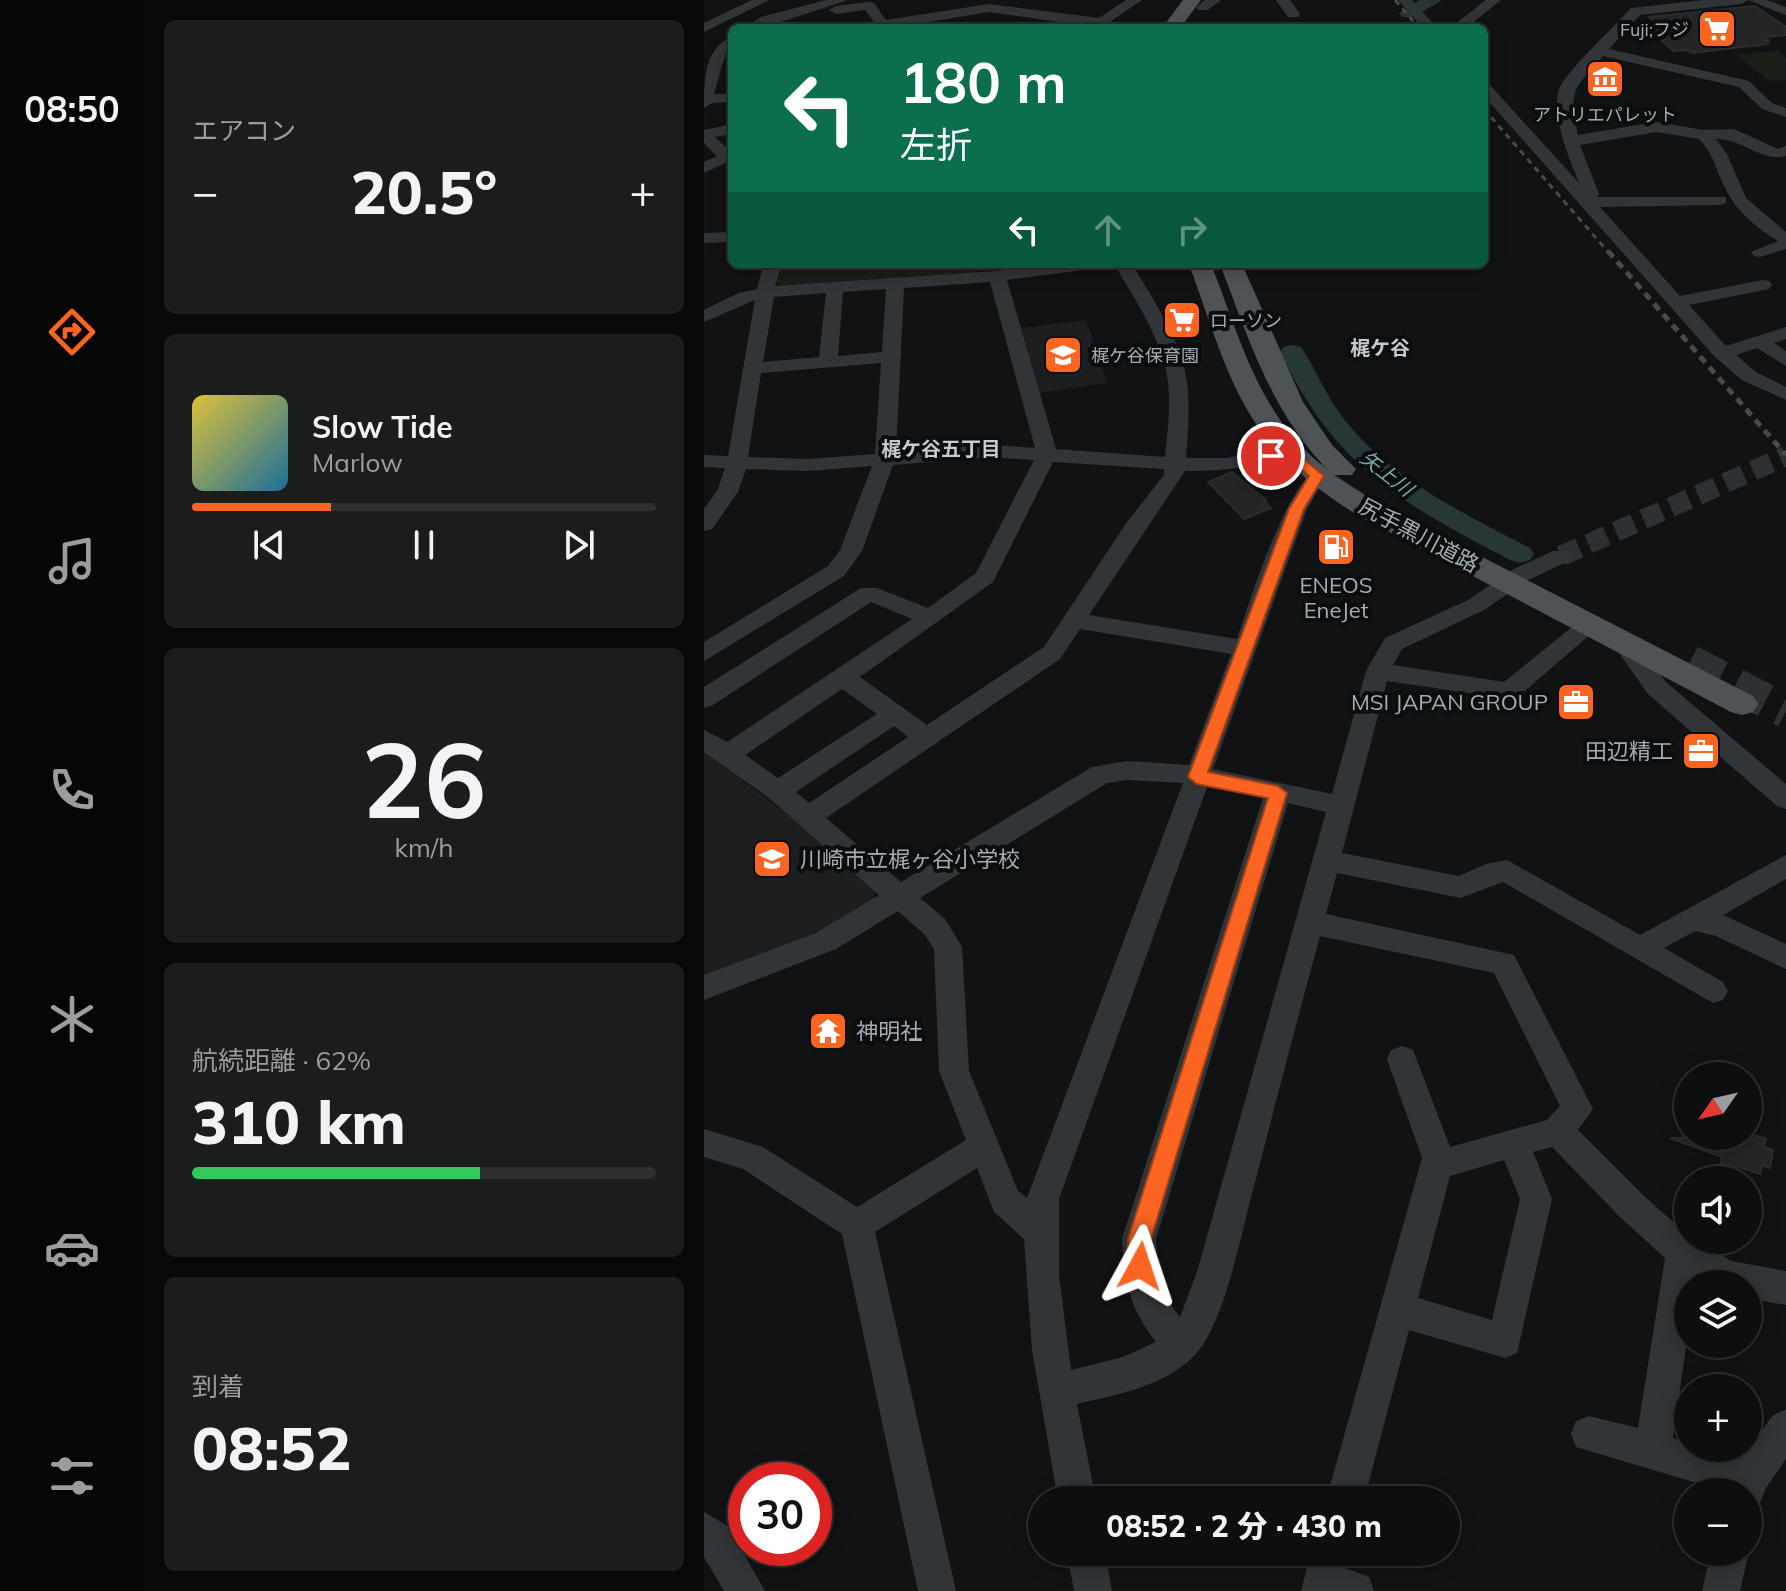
<!DOCTYPE html>
<html lang="ja">
<head>
<meta charset="utf-8">
<style>
  body { margin:0; font-family:Mulish,"Noto Sans JP",sans-serif; background:#1b1c1c; color:#f1f3f6; height:100vh; display:flex; flex-direction:column; font-size:30px; white-space:nowrap }
  * { box-sizing:border-box; margin:0 }
  p { font-size:26px; color:#9a9c9e }
  .icon { flex:none; width:44px; height:44px; fill:none; stroke:currentColor; stroke-width:2; stroke-linecap:round; stroke-linejoin:round }
  .map { position:relative; flex:1; overflow:hidden }
  .drawer { display:flex; flex-direction:column; gap:20px; padding:20px; background:#070808; width:560px }
  .drawer>* { flex:none }
  .top-card { position:absolute; left:24px; top:24px; width:760px; height:244px; border-radius:12px; box-shadow:0 4px 20px #0003,0 0 0 2px #2d2e2e; background:#0b6e4f; color:#fff; overflow:hidden }
  .needle { width:52px; rotate:236deg }
  .fabs { position:absolute; left:970px; top:1062px; display:grid; gap:16px }
  .fabs a { display:grid; place-items:center; width:88px; height:88px; border-radius:50%; background:#0d0e0e; box-shadow:0 4px 20px #0003,0 0 0 2px #2d2e2e; font-size:40px }
  .speed { position:absolute; left:24px; top:1462px; display:flex; gap:16px; font-size:40px; font-weight:700; text-align:center }
  .speed>* { display:grid; place-content:center; width:104px; height:104px; border-radius:50%; background:#0d0e0e; box-shadow:0 4px 20px #0003,0 0 0 2px #2d2e2e; line-height:1 }
  .speed .limit { border:12px solid #d22; background:#fff; color:#111 }
  .pin { position:absolute; display:grid; place-items:center; width:68px; height:68px; color:#fff; margin:-34px; border:4px solid #fff; border-radius:50%; box-shadow:0 2px 8px #0007 }
  .me { position:absolute; width:88px; margin:-44px; rotate:5deg; stroke-linejoin:round; filter:drop-shadow(0 0 6px #0008) }
  .turn { display:flex; align-items:center; gap:28px; height:168px; padding:0 40px; font-size:36px }
  .turn .icon { width:104px; height:104px; stroke-width:2.5 }
  .turn b { display:block; font-size:56px; line-height:68px }
  .lanes { display:flex; align-items:center; height:76px; padding:0 40px; background:#0003; justify-content:center; gap:40px; direction:ltr }
  .lanes .off { opacity:.35 }
  .big { font-size:60px; font-weight:800; line-height:1.1 }
  .drawer .card { flex:1; display:flex; flex-direction:column; justify-content:center; gap:12px; min-width:0; padding:0 28px; border-radius:12px; background:#1b1c1c }
  .drawer .dial { align-items:center; gap:0 }
  .dial b { font-size:104px; line-height:1 }
  .song { display:flex; align-items:center; gap:24px }
  .cover { width:96px; height:96px; border-radius:12px; background:linear-gradient(135deg,hsl(50 70% 55%),hsl(200 70% 35%)) }
  .played { height:8px; border-radius:4px; background:linear-gradient(90deg,#fb6421 30%,#2d2e2e 30%) }
  .keys { display:flex; justify-content:space-around; direction:ltr }
  .heat { display:flex; justify-content:space-between; align-items:center; font-size:44px; direction:ltr }
  .charge { height:12px; border-radius:6px; background:linear-gradient(90deg,#34c759 62%,#2d2e2e 0) }
  .trip { position:absolute; left:324px; top:1486px; width:432px; height:80px; border-radius:40px; background:#0d0e0e; box-shadow:0 4px 20px #0003,0 0 0 2px #2d2e2e; font-weight:800; line-height:80px; text-align:center }
  main { display:flex; flex:1; min-height:0 }
  .tab-bar { display:flex; flex-direction:column; width:144px; justify-content:space-around; align-items:center; background:#050606; color:#9a9c9e }
  .tab-bar .icon { width:56px; height:56px }
  .tab-bar .active { color:#fb6421 }
  .tab-bar b { font-size:36px; color:#f1f3f6 }
  .map>svg:first-child { display:block }
  .built { fill:#1d1e20 }
  .green { fill:#191e17 }
  .lines { fill:none; stroke-linecap:round; stroke-linejoin:round }
  .river { fill:#273637; fill-rule:evenodd }
  .building { fill:#242527; stroke:#2b2c2f; stroke-width:2 }
  .minor-tunnel { stroke:#2e3133; stroke-width:20; stroke-dasharray:20 10; stroke-linecap:butt }
  .major-tunnel { stroke:#2e3133; stroke-width:34; stroke-dasharray:34 17; stroke-linecap:butt }
  .minor { fill:#323538; fill-rule:evenodd }
  .major { fill:#4e5357; fill-rule:evenodd }
  .rail-far1 { stroke:#454a4d; stroke-width:3; stroke-dasharray:6 5; stroke-linecap:butt }
  .rail { stroke:#454a4d; stroke-width:5; stroke-dasharray:8 6; stroke-linecap:butt }
  .route { fill:#fb6421; stroke:#a34115; stroke-width:2 }
  .labels { text-anchor:middle; dominant-baseline:central; stroke-width:8; stroke-linejoin:round; paint-order:stroke }
  .far-poi-label { font-size:18px; fill:#a2aeb4; stroke:#0c0d0e; text-anchor:start }
  .far-neighbourhood-label { font-size:20px; font-weight:bold; fill:#c3cbd0; stroke:#0c0d0e }
  .far-water-label { font-size:20px; font-style:italic; fill:#76abb2; stroke:#0c0d0e }
  .street-label { font-size:22px; fill:#a2aeb4; stroke:#0c0d0e }
  .poi-label { font-size:22px; fill:#a2aeb4; stroke:#0c0d0e; text-anchor:end }
</style>
</head>
<body>
<main>
<nav class="tab-bar">
<b>08:50</b>
<svg class="icon active" aria-label="directions" viewBox="0 0 24 24"><path d="M12 3l9 9-9 9-9-9zM9 14v-3h6M13 9l2 2-2 2"/></svg>
<svg class="icon" aria-label="music" viewBox="0 0 24 24"><path d="M9 18V5l10-2v13"/><circle cx="6" cy="18" r="3"/><circle cx="16" cy="16" r="3"/></svg>
<svg class="icon" aria-label="phone" viewBox="0 0 24 24"><path d="M5 4h4l2 5-3 2q2 4 5 5l2-3 5 2v4C11 20 4 13 5 4z"/></svg>
<svg class="icon" aria-label="climate" viewBox="0 0 24 24"><path d="M12 3v18M4 7l16 10M4 17L20 7"/></svg>
<svg class="icon" aria-label="car" viewBox="0 0 24 24"><path d="M5 17H2v-5l4-1 3-4h7l3 4 3 1v5h-3M9 17h6M6 11h13"/><circle cx="7" cy="17" r="2"/><circle cx="17" cy="17" r="2"/></svg>
<svg class="icon" aria-label="filters" viewBox="0 0 24 24"><path d="M4 7h16M4 17h16"/><circle cx="9" cy="7" r="2"/><circle cx="15" cy="17" r="2"/></svg>
</nav>
<section class="drawer">
<div class="card"><p>エアコン</p>
<div class="heat"><a>−</a><b class="big">20.5°</b><a>+</a></div>
</div>
<div class="card">
<div class="song"><i class="cover"></i><div><b>Slow Tide</b><p>Marlow</p></div></div>
<div class="played"></div>
<div class="keys"><svg class="icon" aria-label="previous" viewBox="0 0 24 24"><path d="M18 5L8 12l10 7zM5 5v14"/></svg><svg class="icon" aria-label="pause" viewBox="0 0 24 24"><path d="M8 5v14M16 5v14"/></svg><svg class="icon" aria-label="next" viewBox="0 0 24 24"><path d="M6 5l10 7-10 7zM19 5v14"/></svg></div>
</div>
<div class="card dial"><b>26</b><p>km/h</p></div>
<div class="card"><p>航続距離 · 62%</p><b class="big">310 km</b><div class="charge"></div></div>
<div class="card"><p>到着</p><b class="big">08:52</b></div>
</section>
<div class="map">
<svg width="1082" height="1591" viewBox="0 0 1082 1591">
  <rect width="100%" height="100%" fill="#111213"/>
  <!-- built -->
  <path class="built" d="M382,320L403,383L335,393L317,328Z
    M0,751L100,827L171,891L169,900L108,936L0,975Z"/>
  <!-- green -->
  <path class="green" d="M1075,51L1082,58V80L1065,81L1031,54Z
    M80,264H263L262,270L274,271V274L81,287L72,283Z"/>
  <g class="lines">
    <!-- river -->
    <path class="river" d="M716,0H738L710,17H698L695,13Z
      M588,345L597,347C612,369 621,394 637,415C684,478 759,513 826,548L830,554L826,560L816,563L806,560C696,502 632,468 576,352L579,347Z"/>
  </g>
  <!-- building -->
  <path class="building" d="M1051,6L1082,27V35L1061,37L1065,41H1060L1064,44L987,53L983,50L969,51L942,26L954,25L945,17Z
    M528,472L562,500L560,501L567,508L540,519L504,482Z
    M1044,1133L1062,1139L1060,1147L1069,1150L1066,1168L1058,1165L1056,1174L1032,1166L1031,1170L1016,1164L1018,1157L966,1138L1044,1136Z"/>
  <g class="lines">
    <!-- minor-tunnel -->
    <path class="minor-tunnel" d="M857,556L1082,456"/>
    <!-- major-tunnel -->
    <path class="major-tunnel" d="M986,662L1082,711"/>
    <!-- minor -->
    <path class="minor" d="M48,0H65L0,32V23Z
      M122,0H144L58,28H41L57,17Z
      M422,0H438L397,28L285,12L188,28H153L170,22L161,10L132,14L125,10L132,6L165,2L170,3L182,20L285,4L395,18Z
      M501,0H517L504,10H494L492,7Z
      M572,0H586L596,14L594,17H584Z
      M694,0H708L733,28H719Z
      M782,0H797L762,28H746Z
      M1000,0H1063L1082,7V15L1044,0L1037,4L936,15L905,49L1045,81L1068,103L1082,108V117L1058,109L1035,87L899,56C870,89 864,89 874,135L952,122L1000,130L1030,129L1074,149L1082,146V156C1059,163 1037,138 1012,139L1023,154L1042,198L1082,232V249L1056,257L1050,256L1047,252L1074,241C1052,228 1032,211 1021,188C1012,170 1010,154 995,139L952,132L876,145L895,194L893,197H1022V203L1016,205L896,207L976,296L1059,280L1065,281L1068,285L1065,289L985,305L1022,346L1082,327V339L1070,343L1082,351V366L1053,348L1032,355L1052,372L1082,387V400L1038,380L1011,357L780,96V83L785,84L875,183C866,160 845,112 856,87C864,70 912,25 927,8Z
      M28,37V48L22,52L10,94H28V102L8,103L0,108C0,82 0,47 28,37Z
      M28,124V134L11,137L25,150L28,149V160L0,173V162L13,156L0,143V130Z
      M28,232V242L0,243V233Z
      M60,264H78L71,286L293,271L346,264H395L386,269L303,280L352,449L461,457C464,428 468,399 462,370C454,333 429,296 410,264H428C446,295 474,335 481,371C487,400 484,429 482,458H522L587,446L597,452C585,466 501,472 481,471L385,615L533,639C546,603 590,447 638,459L641,463L620,480L603,509L509,769L628,794L662,671L681,638L764,600L810,569L849,551H865L868,556L865,561L826,579L780,610L698,649L689,665L800,682L878,619H894L898,624L814,697L805,699L683,681L638,853L755,876L782,864L803,860L936,935L1082,855V879L1019,915L1082,944V969L1012,936L991,931L960,948L1019,982L1024,991L1019,1000L1009,1003L799,882L757,898L633,873L622,914L810,955L889,1109L874,1130L940,1196L984,1235V1240H991L1028,1261L1082,1271V1305L1044,1298V1284H1004L992,1278L991,1284H984V1333L969,1438L984,1443V1448H1002L1037,1459L1069,1415L1082,1410V1459L1062,1488L1055,1505L1044,1510V1492H1023L872,1447L867,1434L872,1421L885,1416L934,1428L961,1258L917,1218L848,1147L829,1152L848,1199L813,1353L801,1358L705,1330L660,1500H622L718,1158L683,1059L687,1050L698,1046L709,1050L746,1147L843,1120L856,1106L790,973L616,936C593,1020 571,1105 549,1190C537,1233 521,1324 490,1356C461,1386 412,1395 373,1404L392,1500H354L328,1350L320,1239L290,1212L273,1168L171,1232L252,1591H214L138,1234L39,1169L0,1157V1129L59,1147L153,1207L262,1140L235,1071L230,949L221,935L194,911L132,949L0,1000V975L112,933L175,895L65,798L0,752V730L23,742L208,619L167,602L9,705L0,708V687L157,588H173L224,608L272,573L330,460L286,457L189,465L158,551L140,576L0,661V642L124,566L136,550L168,466L104,471L42,469L34,492L8,529L0,531V509L13,491L21,468L0,467V455L24,456L51,300L0,322V310L35,293L53,289ZM286,282L331,448L286,445L192,452L200,288ZM182,289L178,352L134,356L139,292ZM122,293L115,357L59,362L70,297ZM177,363L171,454L104,459L44,457L57,373ZM349,462L460,469V475L423,522L340,647L223,725L156,677L289,582ZM376,629L527,654L485,765L423,761L388,767L197,882L122,818L356,659ZM138,689L173,714L74,778L41,755ZM190,726L204,737L105,803L92,792ZM423,780L479,783L323,1198L314,1191L265,1071L258,947L241,919L216,898L403,783ZM503,787L559,798L418,1239C420,1281 426,1309 452,1342L419,1357L367,1370L355,1275V1199ZM584,803L622,812L493,1272L476,1317C456,1293 453,1269 452,1239ZM800,1160L816,1199L788,1320L714,1298L746,1176Z
      M920,635L928,637L962,682L1082,784V809L1073,806L944,694L908,643L912,637Z
      M0,1512L24,1526L61,1591H20L0,1557Z
      M1044,1549L1045,1552L1036,1591H998L1007,1552H1044Z
      M363,1552H401L408,1591H370Z
      M607,1552H645L641,1568L665,1577L670,1591H597Z"/>
    <!-- major -->
    <path class="major" d="M479,0H497L476,28H458Z
      M485,264H507C538,343 555,417 625,471C568,415 544,337 516,264H538L599,402L628,445L652,469L648,475H630L675,504L1049,696L1054,704L1049,712L1038,715L1027,712L655,516C538,444 529,386 485,264Z"/>
    <!-- rail-far1 -->
    <path class="rail-far1" d="M691,0L715,28
      M780,109L905,253"/>
    <!-- rail -->
    <path class="rail" d="M904,251L1082,455"/>
  </g>
  <!-- route -->
  <path class="route" d="M587,448L620,476L600,509L504,772L574,786L583,793L447,1239L448,1266L444,1274L436,1277L428,1274L424,1266V1239L564,798L493,784L484,777L585,509L605,476L584,457L567,461L560,456Z"/>
  <!-- icons -->
  <defs>
    <g id="supermarket-square" transform="scale(2)"><rect x="-9" y="-9" width="18" height="18" rx="4" fill="#fb6421" stroke="#0c0d0e"/><path d="M-6-5.5h2.5l.6 2H6L4.5 2H-2.5L-4.4-4H-6ZM-1.5 3.2a1.3 1.3 0 1 0 .1 0ZM3 3.2a1.3 1.3 0 1 0 .1 0Z" fill="#fff"/></g>
    <g id="museum-square" transform="scale(2)"><rect x="-9" y="-9" width="18" height="18" rx="4" fill="#fb6421" stroke="#0c0d0e"/><path d="M0-6L6-3V-2H-6V-3ZM-5-1h2V3h-2ZM-1-1h2V3h-2ZM3-1h2V3H3ZM-6 4H6V6H-6Z" fill="#fff"/></g>
    <g id="school-square" transform="scale(2)"><rect x="-9" y="-9" width="18" height="18" rx="4" fill="#fb6421" stroke="#0c0d0e"/><path d="M0-5L7-2L0 1L-7-2ZM-4 1L0 2.5L4 1V4Q0 6-4 4Z" fill="#fff"/></g>
    <g id="fuel-square" transform="scale(2)"><rect x="-9" y="-9" width="18" height="18" rx="4" fill="#fb6421" stroke="#0c0d0e"/><path d="M-5.5-6h7V0h2V4h1.3V-2.5L3-4.5l.8-.8L6-3V5H2.5V1h-1V6h-7ZM-4.2-4.7v3.2H.2V-4.7Z" fill="#fff"/></g>
    <g id="office-square" transform="scale(2)"><rect x="-9" y="-9" width="18" height="18" rx="4" fill="#fb6421" stroke="#0c0d0e"/><path d="M-6-3h4V-5.5h4V-3h4V5H-6ZM-1-4.5V-3h2v-1.5ZM-6 0V1H6V0Z" fill="#fff"/></g>
    <g id="temple-square" transform="scale(2)"><rect x="-9" y="-9" width="18" height="18" rx="4" fill="#fb6421" stroke="#0c0d0e"/><path d="M0-6L5-2H3V0L6.5 2.5H4V6H1.5V3h-3V6H-4V2.5H-6.5L-3 0V-2H-5Z" fill="#fff"/></g>
  </defs>
  <g fill-rule="evenodd">
    <use href="#supermarket-square" x="1013" y="29"/>
    <use href="#museum-square" x="901" y="79"/>
    <use href="#supermarket-square" x="478" y="320"/>
    <use href="#school-square" x="359" y="355"/>
    <use href="#fuel-square" x="632" y="547"/>
    <use href="#office-square" x="872" y="702"/>
    <use href="#office-square" x="997" y="751"/>
    <use href="#school-square" x="68" y="859"/>
    <use href="#temple-square" x="124" y="1031"/>
  </g>
  <g class="labels">
    <!-- far-poi labels -->
    <g class="far-poi-label">
      <text x="985" y="29" text-anchor="end">Fuji;フジ</text>
      <text x="901" y="114" text-anchor="middle">アトリエパレット</text>
      <text x="506" y="320">ローソン</text>
      <text x="387" y="355">梶ケ谷保育園</text>
    </g>
    <!-- far-neighbourhood labels -->
    <g class="far-neighbourhood-label">
      <text x="676" y="347">梶ケ谷</text>
      <text x="237" y="448">梶ケ谷五丁目</text>
    </g>
    <!-- far-water labels -->
    <g class="far-water-label">
      <text transform="translate(683 473) rotate(38)">矢上川</text>
    </g>
    <!-- street labels -->
    <g class="street-label">
      <text transform="translate(715 535) rotate(28)">尻手黒川道路</text>
    </g>
    <!-- poi labels -->
    <g class="poi-label">
      <text x="632" y="585" text-anchor="middle">ENEOS<tspan x="632" dy="25">EneJet</tspan></text>
      <text x="844" y="702">MSI JAPAN GROUP</text>
      <text x="969" y="751">田辺精工</text>
      <text x="96" y="859" text-anchor="start">川崎市立梶ヶ谷小学校</text>
      <text x="152" y="1031" text-anchor="start">神明社</text>
    </g>
  </g>
</svg>
<div class="fabs">
<a><svg class="needle" viewBox="-14 -14 28 28"><path d="M0-13l5 13h-10z" fill="#e53935"/><path d="M0 13l5-13h-10z" fill="#9a9c9e"/></svg></a>
<a><svg class="icon" aria-label="sound" viewBox="0 0 24 24"><path d="M4 9h4l5-4v14l-5-4H4zM17 9q2 3 0 6"/></svg></a>
<a><svg class="icon" aria-label="layers" viewBox="0 0 24 24"><path d="M12 4l9 5-9 5-9-5zM3 14l9 5 9-5"/></svg></a>
<a>+</a>
<a>−</a>
</div>
<div class="speed"><div class="limit">30</div></div>
<div class="pin" style="left:567px;top:456px;background:#d93025"><svg class="icon" aria-label="arrive" viewBox="0 0 24 24"><path d="M6 21V4h12l-3 4 3 4H6"/></svg></div>
<svg class="me" style="left:436px;top:1266px" viewBox="-20 -20 40 40"><path d="M0-17L14 15 0 8-14 15z" fill="#fb6421" stroke="#fff" stroke-width="4"/></svg>
<div class="trip">08:52 · 2 分 · 430 m</div>
<div class="top-card">
<div class="turn"><svg class="icon" aria-label="left" viewBox="0 0 24 24"><path d="M17 20v-9H6M10 6l-5 5 5 5"/></svg><div><b>180 m</b>左折</div></div>
<div class="lanes"><svg class="icon" aria-label="left" viewBox="0 0 24 24"><path d="M17 20v-9H6M10 6l-5 5 5 5"/></svg><svg class="icon off" aria-label="ahead" viewBox="0 0 24 24"><path d="M12 20V5M6 11l6-6 6 6"/></svg><svg class="icon off" aria-label="right" viewBox="0 0 24 24"><path d="M7 20v-9h11M14 6l5 5-5 5"/></svg></div>
</div>
</div>
</main>
</body>
</html>
